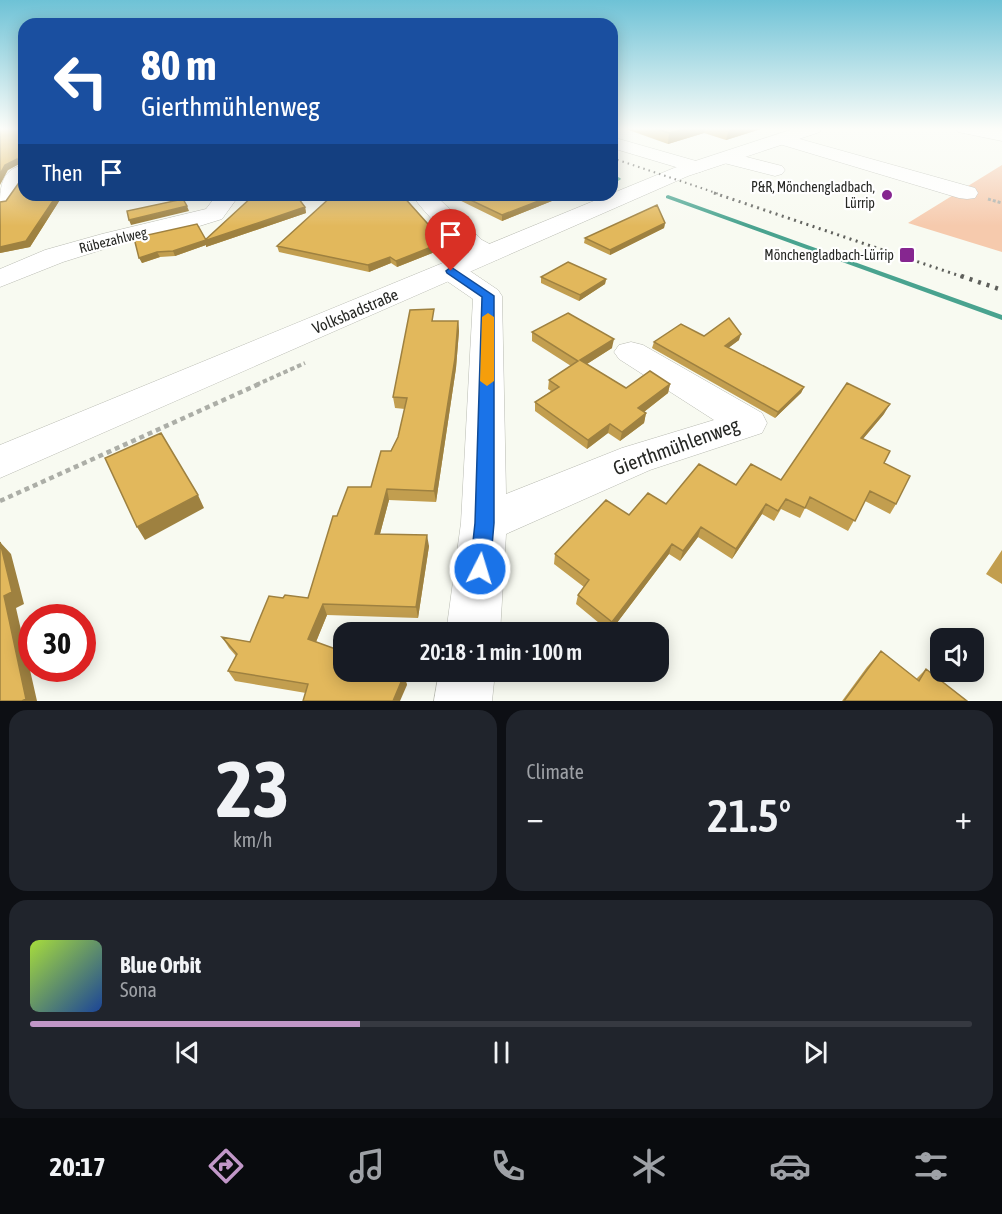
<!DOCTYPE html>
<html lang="en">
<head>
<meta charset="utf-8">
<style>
  body { margin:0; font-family:"Asap Condensed",sans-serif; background:#20242c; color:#f1f3f6; height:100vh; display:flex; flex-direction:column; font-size:22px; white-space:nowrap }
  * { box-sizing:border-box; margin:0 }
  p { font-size:20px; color:#9ea1a6 }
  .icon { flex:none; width:33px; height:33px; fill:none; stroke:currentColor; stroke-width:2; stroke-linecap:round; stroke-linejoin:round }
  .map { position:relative; height:701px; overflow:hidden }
  .panel { display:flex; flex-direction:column; gap:9px; padding:9px; background:#0d0f14; flex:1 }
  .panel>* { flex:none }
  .top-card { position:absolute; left:18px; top:18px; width:600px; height:183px; border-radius:18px; box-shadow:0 3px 15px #0003; background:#1a4fa0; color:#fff; overflow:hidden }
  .tools { position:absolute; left:930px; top:628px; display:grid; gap:12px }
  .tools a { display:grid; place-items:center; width:54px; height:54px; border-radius:12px; background:#171b24; box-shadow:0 3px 15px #0003; font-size:30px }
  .speed { position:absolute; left:18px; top:604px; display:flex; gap:12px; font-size:30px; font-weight:700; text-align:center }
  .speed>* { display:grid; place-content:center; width:78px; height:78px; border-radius:50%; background:#171b24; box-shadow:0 3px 15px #0003; line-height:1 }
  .speed .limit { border:9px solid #d22; background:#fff; color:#111 }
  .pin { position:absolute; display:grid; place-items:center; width:51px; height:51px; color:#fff; margin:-62px -26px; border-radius:50% 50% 50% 0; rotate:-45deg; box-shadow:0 0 6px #0007 }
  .pin .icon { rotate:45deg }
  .me { position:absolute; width:66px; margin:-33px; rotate:5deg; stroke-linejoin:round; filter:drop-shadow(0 0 4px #0008) }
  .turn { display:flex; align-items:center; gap:21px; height:126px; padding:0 24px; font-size:27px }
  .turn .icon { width:78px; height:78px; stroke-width:2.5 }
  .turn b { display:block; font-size:42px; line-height:51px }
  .then { display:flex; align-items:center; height:57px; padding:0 24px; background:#0003; gap:12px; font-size:22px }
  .big { font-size:45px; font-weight:600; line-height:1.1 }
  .panel .card { flex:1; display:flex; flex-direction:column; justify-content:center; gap:9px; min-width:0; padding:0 21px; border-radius:18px; background:#20242c }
  .panel .dial { align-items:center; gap:0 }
  .dial b { font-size:78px; line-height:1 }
  .song { display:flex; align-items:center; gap:18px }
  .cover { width:72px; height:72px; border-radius:9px; background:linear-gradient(135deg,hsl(80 70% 55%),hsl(220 70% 35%)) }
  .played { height:6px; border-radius:3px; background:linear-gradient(90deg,#c197c8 35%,#363941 35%) }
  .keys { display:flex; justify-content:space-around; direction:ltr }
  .heat { display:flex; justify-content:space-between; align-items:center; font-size:33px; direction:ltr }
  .panel .tiles { flex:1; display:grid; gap:9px; grid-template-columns:1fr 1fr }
  .card:last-child { grid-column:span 2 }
  .trip { position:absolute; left:333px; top:622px; width:336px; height:60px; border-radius:18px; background:#171b24; box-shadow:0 3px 15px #0003; font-weight:600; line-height:60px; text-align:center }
  .tab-bar { display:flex; height:96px; justify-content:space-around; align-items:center; background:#090b0e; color:#9ea1a6 }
  .tab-bar .icon { width:42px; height:42px }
  .tab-bar .on { color:#c197c8 }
  .tab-bar b { font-size:27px; color:#f1f3f6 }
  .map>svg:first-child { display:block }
  .green { fill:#f6caad }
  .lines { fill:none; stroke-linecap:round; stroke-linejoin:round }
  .stream { fill:#49a38f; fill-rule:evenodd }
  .minor-casing { stroke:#b9bbb2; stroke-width:1 }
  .major-casing { stroke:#b9bbb2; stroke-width:1 }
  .path-far2 { stroke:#acaea7; stroke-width:3; stroke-dasharray:3 2; stroke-linecap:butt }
  .path-far1 { stroke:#acaea7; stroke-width:4; stroke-dasharray:4.5 3; stroke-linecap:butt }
  .path { stroke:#acaea7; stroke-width:4.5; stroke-dasharray:5 4; stroke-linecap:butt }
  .minor { fill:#fff; fill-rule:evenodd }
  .major { fill:#fff; fill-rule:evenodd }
  .rail-far2 { stroke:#5e5f5b; stroke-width:2; stroke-dasharray:1.5 4; stroke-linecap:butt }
  .rail-far1 { stroke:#5e5f5b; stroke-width:3; stroke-dasharray:2 4.5; stroke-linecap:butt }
  .rail { stroke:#5e5f5b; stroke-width:4.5; stroke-dasharray:3 6; stroke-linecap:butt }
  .wall { fill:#c29e4f }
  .shaded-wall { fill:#9e8140 }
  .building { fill:#e2b85c; stroke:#9e8140; stroke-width:1.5 }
  .route { fill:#1a73e8; stroke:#114b97; stroke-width:1.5 }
  .slow { fill:#f59e0b }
  .poi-dot { fill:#862690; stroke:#fff; stroke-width:2 }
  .labels { text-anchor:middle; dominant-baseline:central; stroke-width:4.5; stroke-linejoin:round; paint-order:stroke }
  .far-poi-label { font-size:14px; fill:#272825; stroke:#fff; text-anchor:end }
  .far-street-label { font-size:14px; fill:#272825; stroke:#fff }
  .street-label { font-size:16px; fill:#272825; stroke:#fff }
  .near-street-label { font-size:20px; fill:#272825; stroke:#fff }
</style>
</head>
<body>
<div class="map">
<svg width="1002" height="701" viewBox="0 0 1002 701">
  <rect width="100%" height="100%" fill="#f8faf1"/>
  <!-- green -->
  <path class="green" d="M1002,165V252L908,223Z"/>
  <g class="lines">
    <!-- stream -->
    <path class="stream" d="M612,174L620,178L621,179L618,181L612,178Z
      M668,195L1002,315V320L666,198V196Z"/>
    <!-- minor casing -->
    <g class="minor-casing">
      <path id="minor" d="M782,134L975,188L978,193L975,198L967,199L959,198L776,143L773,139L776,135Z
        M612,137L703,163L706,167L703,171L696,173L612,148Z
        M727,152L782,166L785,170L782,174L775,176L720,162L718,158L720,154Z
        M20,166L24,167V181L8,204L0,206C0,189 1,171 20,166Z
        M226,195L232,196L235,201L222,219L193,228L117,245L63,262L0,287V269L45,250L102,234L206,209L216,196Z
        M412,195H435L482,240L499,249L503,254L499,259C492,261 488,262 481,259C461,252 424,213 412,195Z
        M451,263L461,265L498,290L502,296L506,494L622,448L714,420L619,359L614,352L619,345L631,342L643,345L762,413L767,423L762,433L650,470L506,534L500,633H446L461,523L473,299L441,277L437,271L441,265Z
        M439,672H495L492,701H434Z"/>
    </g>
    <!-- major casing -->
    <g class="major-casing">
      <path id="major" d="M796,128H822L820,132L688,176L0,478V445L674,168Z
        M956,128H990L1002,131V141L958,132Z"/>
    </g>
    <!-- path-far2 -->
    <path class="path-far2" d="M988,199L1002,203"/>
    <!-- path-far1 -->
    <path class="path-far1" d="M256,385L305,363"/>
    <!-- path -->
    <path class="path" d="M0,501L259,384"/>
    <!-- minor -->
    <use href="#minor" class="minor"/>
    <!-- major -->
    <use href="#major" class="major"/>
    <!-- rail-far2 -->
    <path class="rail-far2" d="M612,158L719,194"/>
    <!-- rail-far1 -->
    <path class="rail-far1" d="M714,193L966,278"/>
    <!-- rail -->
    <path class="rail" d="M961,276L1002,290"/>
  </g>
  <!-- wall -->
  <path class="wall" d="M24,128V195H63L30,247L0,253V202L6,201L23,177V165L19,164L8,170Z
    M623,128H764L726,140L704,133L668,144Z
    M253,195H296L305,207L306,213L206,247V245L175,256L160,257L142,263L134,238L206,239L253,196Z
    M358,195H402L444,242L445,248L397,267L391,263L369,272L279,252L277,246L359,196Z
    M449,195H567L502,221Z
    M665,223L664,228L610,255L584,243L585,238Z
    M541,277L606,279L605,284L579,301L541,283Z
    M435,321H458L459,331L456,368L436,502L389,500L380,534L429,546L418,618L327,615L316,642L404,675L407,685L306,693L235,681L228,671L236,656L229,648L222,637L250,642L283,598H308L337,516L371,487L398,437L405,409L395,408L393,397Z
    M532,332L612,348L587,364L626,388L670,384L668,393L644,412L646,413L644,423L620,441L608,433L587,449L535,411V402L551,391L548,389L549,380L571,366L532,341Z
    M704,336L739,340L728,348L804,387L801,393L775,418L652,348L654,342Z
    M884,414L863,439L884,463L896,504L890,514L865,501L848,531L805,508L800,518L781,509L774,521L762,514L732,559L698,537L680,561L669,554L610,632L576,604L578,595L584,587L554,564L555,554L629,515L666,504L736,485L781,480Z
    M1002,550V584L986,574Z
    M881,651L916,679L926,669L967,701H842L867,667Z"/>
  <!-- shaded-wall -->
  <path class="shaded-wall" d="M688,128H705L704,133L668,144L669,133Z
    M734,128H764L726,140L729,130Z
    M17,159L19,164L8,170L0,185V174L5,165Z
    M57,195H63L30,247L0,253V247Z
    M554,195H567L502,221V215Z
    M187,206L189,211L131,225L129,220Z
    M305,207L306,213L206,247V245L175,256L173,251Z
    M665,223L664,228L610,255V250Z
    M444,242L445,248L397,267L396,261Z
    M157,252L160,257L142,263L139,258Z
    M390,257L391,263L369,272L368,265Z
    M606,279L605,284L579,301L580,295Z
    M458,321L459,331L456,368L436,502L434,491Z
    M741,334L739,340L723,352L725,346Z
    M614,339L612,348L579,369L580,360Z
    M670,384L668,393L636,418L638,408Z
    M804,387L801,393L775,418L778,412Z
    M890,404L884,414L855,448L861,438Z
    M646,413L644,423L620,441L622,432Z
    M610,424L608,433L587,449L588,440Z
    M387,489L389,500L377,545L375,534Z
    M198,495L204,508L145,540L137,527Z
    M766,504L762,514L732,559L736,549Z
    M701,527L698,537L680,561L683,551Z
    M427,535L429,546L418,618L416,607Z
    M0,542L11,554L24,604L16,608L37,701H22L4,596Z
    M672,544L669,554L610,632L612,622Z
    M323,604L327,615L313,649L308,639Z
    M404,675L407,685L400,701H393Z"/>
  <!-- building -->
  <path class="building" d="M0,128H24V195H57L26,241L0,247V202L6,201L23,177V161L17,159L5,165L0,174Z
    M654,128H688L669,133Z
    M254,195H296L305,207L204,241Z
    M333,195L363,196L362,195H402L444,242L396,261L390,257L368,265L277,246Z
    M460,195H554L502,215Z
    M183,199L187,206L129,220L127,211Z
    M657,205L665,223L610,250L585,238Z
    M197,224L206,240L173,251L157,252L139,258L134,238Z
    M568,262L606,279L580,295L541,277Z
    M434,309L432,321H458L455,358L434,491L387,489L375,534L427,535L416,607L323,604L308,639L344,652V672H396L404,675L393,701H303L308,684L228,671L237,654L222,637L250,642L269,596L283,598L285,595L308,598L333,516H337L348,487H371L381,451H391L398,437L407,398L393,397L410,310Z
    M568,313L614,339L580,360L626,388L650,371L670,384L638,408L646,413L622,432L610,424L588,440L535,402L559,387L549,380L578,361L532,332Z
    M729,318L741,334L725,346L804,387L778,412L654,342L681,324L704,336Z
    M847,383L890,404L861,438L890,451L884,463L910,476L896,504L870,491L855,521L810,497L805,508L786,499L778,511L766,504L736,549L701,527L683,551L672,544L612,622L578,595L589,580L555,554L606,500L629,515L648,493L666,504L699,464L736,485L751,464L781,480Z
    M161,433L198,495L137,527L105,458Z
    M0,542L12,592L4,596L26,699L22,701H0Z
    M881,651L919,681L926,669L967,701H844Z"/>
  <!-- sky -->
  <linearGradient id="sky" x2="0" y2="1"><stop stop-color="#6ec2d6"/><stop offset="0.57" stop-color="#fcfdf9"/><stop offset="1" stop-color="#fcfdf9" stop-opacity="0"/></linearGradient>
  <rect width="1002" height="226" fill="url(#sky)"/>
  <!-- route -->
  <path class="route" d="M451,267L494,296V523L490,569L487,576L480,579L473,576L470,569L475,523L482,297L447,273L446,271Z"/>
  <!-- slow -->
  <path class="slow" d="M488,313L494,317V381L487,386L480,381L482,317Z"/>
  <!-- markers -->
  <g class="poi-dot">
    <circle cx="887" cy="195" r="6"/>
    <rect x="899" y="247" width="16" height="16" rx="3"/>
  </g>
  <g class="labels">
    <!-- far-poi labels -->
    <g class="far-poi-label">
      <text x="875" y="187">P&amp;R, Mönchengladbach,<tspan x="875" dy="16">Lürrip</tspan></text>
      <text x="894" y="255">Mönchengladbach-Lürrip</text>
    </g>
    <!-- far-street labels -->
    <g class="far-street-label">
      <text transform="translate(113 240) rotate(-14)">Rübezahlweg</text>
    </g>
    <!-- street labels -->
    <g class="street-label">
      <text transform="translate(355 311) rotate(-23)">Volksbadstraße</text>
    </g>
    <!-- near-street labels -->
    <g class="near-street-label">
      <text transform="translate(676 446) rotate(-20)">Gierthmühlenweg</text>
    </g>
  </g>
</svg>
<div class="tools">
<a><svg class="icon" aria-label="sound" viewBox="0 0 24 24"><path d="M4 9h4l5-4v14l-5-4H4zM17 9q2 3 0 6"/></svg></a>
</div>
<div class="speed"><div class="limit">30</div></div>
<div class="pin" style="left:451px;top:271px;background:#d93025"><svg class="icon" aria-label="arrive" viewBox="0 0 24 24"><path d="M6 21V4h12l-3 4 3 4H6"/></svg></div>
<svg class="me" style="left:480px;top:569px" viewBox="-20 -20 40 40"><circle r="17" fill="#1a73e8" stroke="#fff" stroke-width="3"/><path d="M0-11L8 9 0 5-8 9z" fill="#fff"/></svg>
<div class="trip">20:18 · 1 min · 100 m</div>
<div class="top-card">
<div class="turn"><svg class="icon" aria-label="left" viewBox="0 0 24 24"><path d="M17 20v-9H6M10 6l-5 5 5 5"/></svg><div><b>80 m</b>Gierthmühlenweg</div></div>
<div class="then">Then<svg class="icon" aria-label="arrive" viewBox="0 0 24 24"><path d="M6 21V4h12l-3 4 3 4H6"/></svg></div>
</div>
</div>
<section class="panel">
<div class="tiles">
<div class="card dial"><b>23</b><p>km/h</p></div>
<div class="card"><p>Climate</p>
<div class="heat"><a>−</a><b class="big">21.5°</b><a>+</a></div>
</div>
<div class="card">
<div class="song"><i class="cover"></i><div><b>Blue Orbit</b><p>Sona</p></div></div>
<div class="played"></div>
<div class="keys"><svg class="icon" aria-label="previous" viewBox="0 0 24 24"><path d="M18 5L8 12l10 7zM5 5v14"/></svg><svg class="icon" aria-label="pause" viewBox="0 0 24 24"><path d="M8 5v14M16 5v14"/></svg><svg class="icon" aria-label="next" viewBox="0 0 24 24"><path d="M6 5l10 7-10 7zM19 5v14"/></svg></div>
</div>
</div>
</section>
<nav class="tab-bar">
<b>20:17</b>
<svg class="icon on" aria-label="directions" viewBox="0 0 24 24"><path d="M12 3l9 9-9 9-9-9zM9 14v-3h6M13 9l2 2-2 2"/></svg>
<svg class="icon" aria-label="music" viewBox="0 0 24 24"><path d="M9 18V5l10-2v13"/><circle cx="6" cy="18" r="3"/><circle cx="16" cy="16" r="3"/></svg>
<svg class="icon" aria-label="phone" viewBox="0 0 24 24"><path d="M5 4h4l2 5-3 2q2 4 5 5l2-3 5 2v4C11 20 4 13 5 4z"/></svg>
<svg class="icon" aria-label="climate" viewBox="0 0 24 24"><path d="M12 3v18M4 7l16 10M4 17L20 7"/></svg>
<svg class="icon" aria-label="car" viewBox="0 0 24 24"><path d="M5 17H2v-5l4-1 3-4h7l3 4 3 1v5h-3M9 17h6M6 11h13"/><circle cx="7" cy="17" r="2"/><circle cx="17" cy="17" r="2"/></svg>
<svg class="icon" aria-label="filters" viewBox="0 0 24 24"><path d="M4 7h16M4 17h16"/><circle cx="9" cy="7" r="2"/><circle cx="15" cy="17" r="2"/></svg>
</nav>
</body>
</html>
